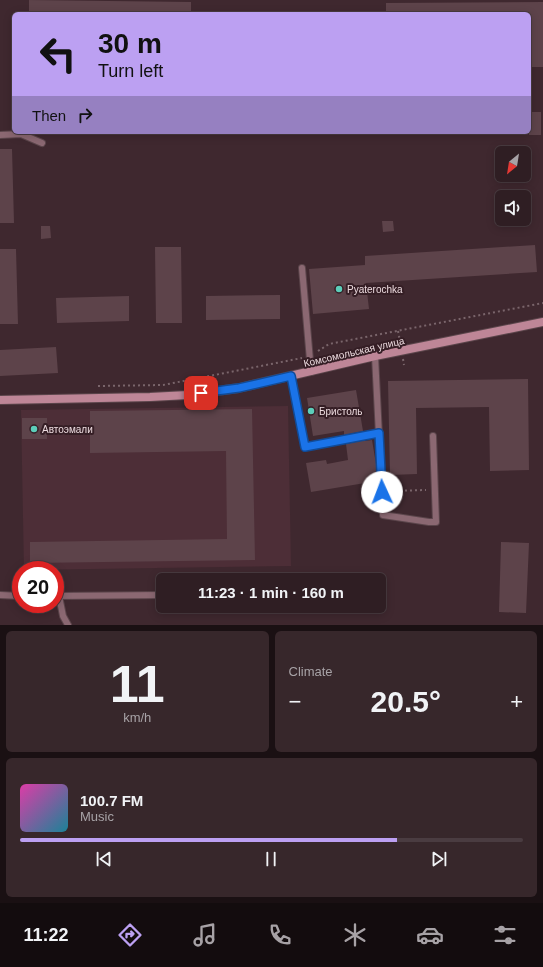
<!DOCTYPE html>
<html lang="en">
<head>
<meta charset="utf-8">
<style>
  body { margin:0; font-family:Helvetica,sans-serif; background:#37272b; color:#f1f3f6; height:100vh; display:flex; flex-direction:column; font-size:15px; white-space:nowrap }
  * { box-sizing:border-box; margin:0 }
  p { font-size:13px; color:#a7a2a6 }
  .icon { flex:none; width:22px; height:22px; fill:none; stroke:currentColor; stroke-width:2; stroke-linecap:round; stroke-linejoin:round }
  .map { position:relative; height:625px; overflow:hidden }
  .sheet { display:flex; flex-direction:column; gap:6px; padding:6px; background:#1a1013; flex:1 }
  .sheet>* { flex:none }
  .guide { position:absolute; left:12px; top:12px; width:519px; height:122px; border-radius:6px; box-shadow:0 2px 10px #0003,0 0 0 1px #4a3c41; background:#bca0f2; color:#111; overflow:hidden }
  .needle { width:26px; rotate:210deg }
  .tools { position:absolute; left:495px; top:146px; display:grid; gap:8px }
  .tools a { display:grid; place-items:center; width:36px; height:36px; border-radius:6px; background:#2f1e23; box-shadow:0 2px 10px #0003,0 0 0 1px #4a3c41; font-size:20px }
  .speed { position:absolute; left:12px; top:561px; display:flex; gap:8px; font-size:20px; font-weight:700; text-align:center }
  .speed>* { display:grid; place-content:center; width:52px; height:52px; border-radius:50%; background:#2f1e23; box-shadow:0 2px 10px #0003,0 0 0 1px #4a3c41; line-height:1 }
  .speed .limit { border:6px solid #d22; background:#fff; color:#111 }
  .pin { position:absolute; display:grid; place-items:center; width:34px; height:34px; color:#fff; margin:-17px; border-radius:8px; box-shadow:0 2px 6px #0006 }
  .me { position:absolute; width:44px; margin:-22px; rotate:358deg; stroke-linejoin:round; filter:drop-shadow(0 0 3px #0008) }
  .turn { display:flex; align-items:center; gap:14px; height:84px; padding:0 20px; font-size:18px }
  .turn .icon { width:52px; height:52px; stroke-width:2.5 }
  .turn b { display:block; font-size:28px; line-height:34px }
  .then { display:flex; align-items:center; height:38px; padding:0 20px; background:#0003; gap:8px; font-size:15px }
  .big { font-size:30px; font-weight:600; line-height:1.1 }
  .sheet .tile { flex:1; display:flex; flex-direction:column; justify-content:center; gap:6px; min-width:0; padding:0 14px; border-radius:6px; background:#37272b }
  .sheet .dial { align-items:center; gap:0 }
  .dial b { font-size:52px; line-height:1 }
  .song { display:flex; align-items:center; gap:12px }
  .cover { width:48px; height:48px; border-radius:6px; background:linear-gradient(135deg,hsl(320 70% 55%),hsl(190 70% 35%)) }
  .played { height:4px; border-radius:2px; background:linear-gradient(90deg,#bca0f2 75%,#4a3c41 75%) }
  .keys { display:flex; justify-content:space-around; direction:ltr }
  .heat { display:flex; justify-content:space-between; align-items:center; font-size:22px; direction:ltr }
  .sheet .tiles { flex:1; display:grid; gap:6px; grid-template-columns:1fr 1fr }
  .tile:last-child { grid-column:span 2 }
  .trip { position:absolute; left:156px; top:573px; width:230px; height:40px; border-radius:6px; background:#2f1e23; box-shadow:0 2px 10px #0003,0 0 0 1px #4a3c41; font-weight:600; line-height:40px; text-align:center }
  .dock { display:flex; height:64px; justify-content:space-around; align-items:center; background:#130c0e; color:#a7a2a6 }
  .dock .icon { width:28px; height:28px }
  .dock .selected { color:#bca0f2 }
  .dock b { font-size:18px; color:#f1f3f6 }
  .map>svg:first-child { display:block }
  .built { fill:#4d2e37 }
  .building { fill:#5d434a }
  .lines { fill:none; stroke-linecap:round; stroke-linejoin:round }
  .lane-casing { stroke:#5b454b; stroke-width:8 }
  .secondary-casing { stroke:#5b454b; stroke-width:10 }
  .path { stroke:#7a656b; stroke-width:2; stroke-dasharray:2 3; stroke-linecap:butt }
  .lane { stroke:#8b6872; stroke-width:6 }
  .secondary { stroke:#be8697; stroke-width:8 }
  .route-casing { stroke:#114b97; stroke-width:10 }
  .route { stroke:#1a73e8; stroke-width:7 }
  .poi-dot { fill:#5cceba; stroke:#351e25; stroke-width:1.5 }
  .labels { text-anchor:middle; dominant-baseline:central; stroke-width:4; stroke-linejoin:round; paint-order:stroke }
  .poi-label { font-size:10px; fill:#ecdbdf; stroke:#351e25; text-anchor:start }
  .street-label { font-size:10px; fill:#ecdbdf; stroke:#351e25 }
</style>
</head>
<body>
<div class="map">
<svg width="543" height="625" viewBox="0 0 543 625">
  <rect width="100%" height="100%" fill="#3f282f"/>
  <!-- built -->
  <path class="built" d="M288,406L291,566L24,570L21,410Z"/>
  <!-- building -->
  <path class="building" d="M29,0L191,2V14L29,12Z
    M543,2V67H529V14H386V3Z
    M529,112H541V135H529Z
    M0,149H12L14,223H0Z
    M382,221H393L394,231L383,232Z
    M41,226H50L51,238L41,239Z
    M535,245L537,272L366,283L369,309L313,314L309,269L365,265V256Z
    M155,247H181L182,323H156Z
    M0,249H16L18,324H0Z
    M280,295V319L206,320V296Z
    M129,296V321L57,323L56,298Z
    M56,347L58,373L0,376V350Z
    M528,379L529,470L490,471L489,407L416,408L417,474L390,475L388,381Z
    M356,390L363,431L344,435V431L313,436L307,398Z
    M252,409L255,560L30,563V542L227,539L226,451L90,453V411Z
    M22,418H47V439H22Z
    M365,440V441L372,440L376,464L377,481L311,492L306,463L326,460L327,464L348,460L346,444Z
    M501,542L529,543L526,613L499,612Z"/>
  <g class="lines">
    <!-- lane casing -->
    <g class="lane-casing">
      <path id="lane" d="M0,135L21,134L42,143
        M302,268L311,372
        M375,356L383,515L429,522H436L433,436
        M291,376L305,447L379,433
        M0,595L21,596
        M55,596L163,595
        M59,596L63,616L68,625"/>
    </g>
    <!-- secondary casing -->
    <g class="secondary-casing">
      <path id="secondary" d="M0,400L150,397L188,395L239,388L375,356L543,322"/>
    </g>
    <!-- path -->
    <path class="path" d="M398,331L400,341
      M318,351L329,344L543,303
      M403,359L404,365
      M98,386L163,385L302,358
      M390,491L426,490"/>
    <!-- lane -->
    <use href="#lane" class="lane"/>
    <!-- secondary -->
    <use href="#secondary" class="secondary"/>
  </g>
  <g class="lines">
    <!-- route casing -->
    <g class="route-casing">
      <path id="route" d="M201,393L239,388L291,376L305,447L379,433L382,492"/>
    </g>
    <!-- route -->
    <use href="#route" class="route"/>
  </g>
  <!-- markers -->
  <g class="poi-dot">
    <circle cx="339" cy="289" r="4"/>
    <circle cx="311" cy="411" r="4"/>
    <circle cx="34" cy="429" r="4"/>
  </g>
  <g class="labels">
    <!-- poi labels -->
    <g class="poi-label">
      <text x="347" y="289">Pyaterochka</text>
      <text x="319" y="411">Бристоль</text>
      <text x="42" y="429">Автоэмали</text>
    </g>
    <!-- street labels -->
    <g class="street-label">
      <text transform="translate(354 352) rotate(-13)">Комсомольская улица</text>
    </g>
  </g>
</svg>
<div class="tools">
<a><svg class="needle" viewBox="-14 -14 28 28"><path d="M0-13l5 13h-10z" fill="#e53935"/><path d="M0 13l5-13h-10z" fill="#a7a2a6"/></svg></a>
<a><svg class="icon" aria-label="sound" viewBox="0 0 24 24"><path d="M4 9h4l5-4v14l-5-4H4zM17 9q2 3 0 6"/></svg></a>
</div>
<div class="speed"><div class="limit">20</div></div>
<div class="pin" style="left:201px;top:393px;background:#d93025"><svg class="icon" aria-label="arrive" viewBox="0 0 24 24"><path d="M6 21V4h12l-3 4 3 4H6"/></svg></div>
<svg class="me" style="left:382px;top:492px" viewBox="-20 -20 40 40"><circle r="19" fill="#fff"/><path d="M0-13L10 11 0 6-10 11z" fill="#1a73e8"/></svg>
<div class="trip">11:23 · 1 min · 160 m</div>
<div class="guide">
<div class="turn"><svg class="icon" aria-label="left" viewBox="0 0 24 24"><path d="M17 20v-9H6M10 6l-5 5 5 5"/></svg><div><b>30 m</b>Turn left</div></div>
<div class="then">Then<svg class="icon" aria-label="right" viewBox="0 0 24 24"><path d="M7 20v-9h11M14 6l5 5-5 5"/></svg></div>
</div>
</div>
<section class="sheet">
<div class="tiles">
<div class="tile dial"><b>11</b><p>km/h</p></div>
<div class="tile"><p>Climate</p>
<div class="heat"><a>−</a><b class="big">20.5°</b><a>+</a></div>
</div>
<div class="tile">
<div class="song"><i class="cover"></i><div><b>100.7 FM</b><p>Music</p></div></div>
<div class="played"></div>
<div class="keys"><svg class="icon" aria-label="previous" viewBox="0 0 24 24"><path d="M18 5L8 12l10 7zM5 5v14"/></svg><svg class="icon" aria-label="pause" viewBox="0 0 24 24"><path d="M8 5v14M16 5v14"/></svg><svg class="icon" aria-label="next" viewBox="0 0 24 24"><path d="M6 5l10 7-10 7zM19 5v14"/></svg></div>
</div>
</div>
</section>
<nav class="dock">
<b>11:22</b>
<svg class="icon selected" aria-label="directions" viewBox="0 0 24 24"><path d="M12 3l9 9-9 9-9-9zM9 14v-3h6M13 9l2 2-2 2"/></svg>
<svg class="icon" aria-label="music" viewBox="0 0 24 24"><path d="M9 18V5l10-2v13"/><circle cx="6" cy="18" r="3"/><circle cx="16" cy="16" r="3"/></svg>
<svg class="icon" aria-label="phone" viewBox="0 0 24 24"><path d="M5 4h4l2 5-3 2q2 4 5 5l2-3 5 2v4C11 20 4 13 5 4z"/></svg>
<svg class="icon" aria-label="climate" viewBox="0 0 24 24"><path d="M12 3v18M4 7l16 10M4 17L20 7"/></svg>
<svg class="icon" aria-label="car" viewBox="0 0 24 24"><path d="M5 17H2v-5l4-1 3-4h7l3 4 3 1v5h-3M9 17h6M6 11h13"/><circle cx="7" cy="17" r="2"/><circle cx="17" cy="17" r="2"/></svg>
<svg class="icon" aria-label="filters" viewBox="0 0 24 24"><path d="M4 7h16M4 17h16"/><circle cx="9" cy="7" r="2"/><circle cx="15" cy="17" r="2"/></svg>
</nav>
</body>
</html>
